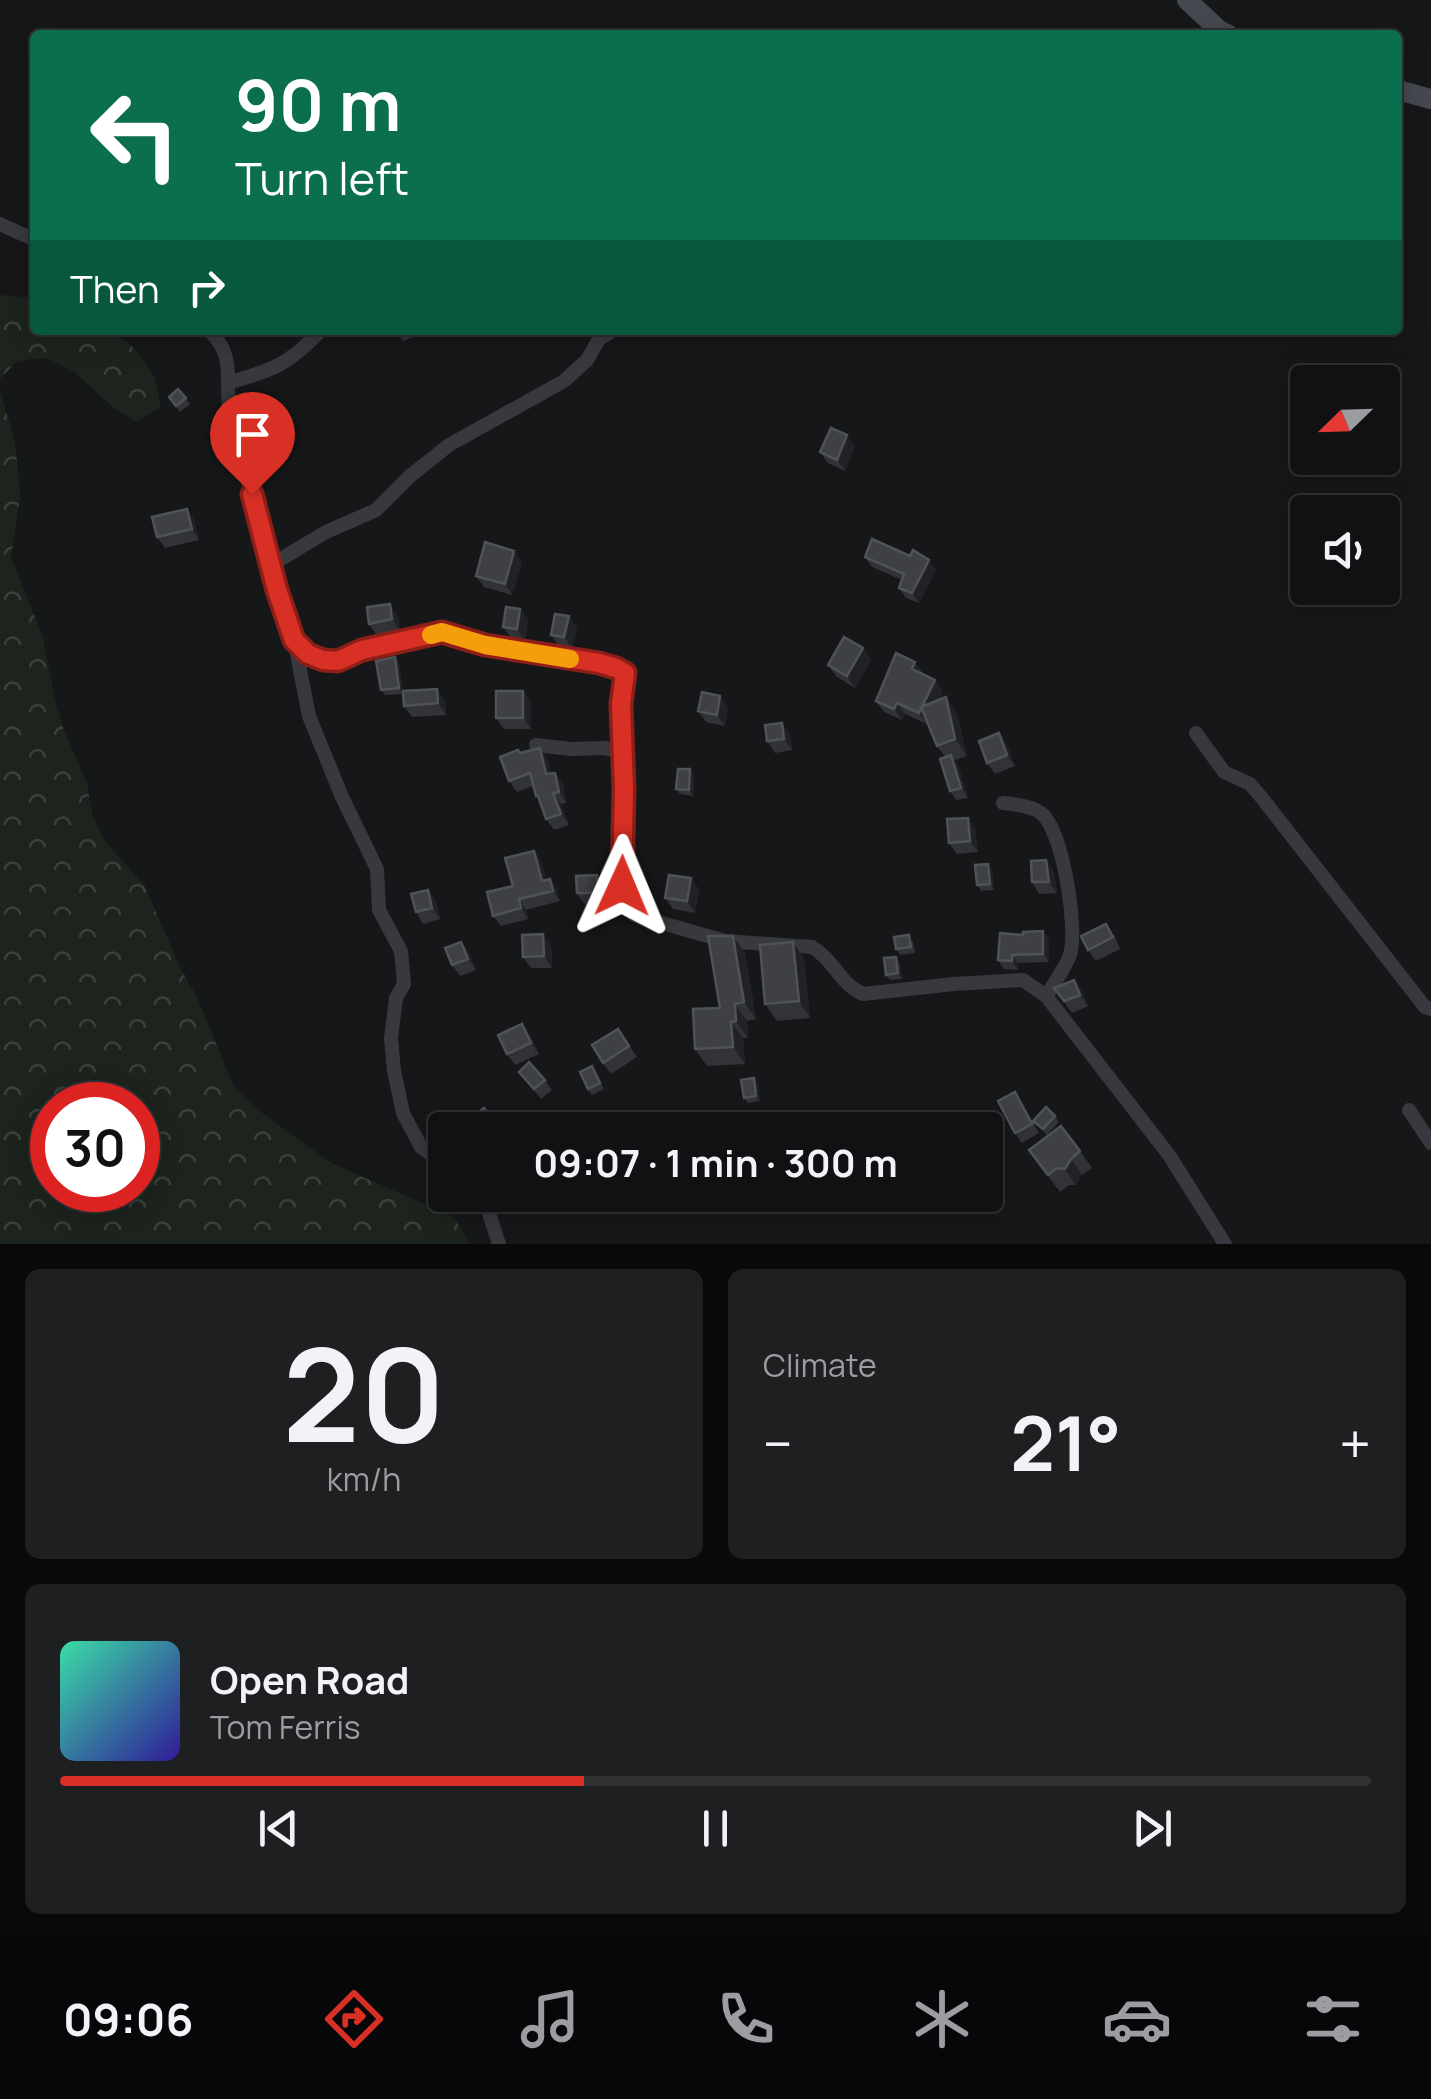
<!DOCTYPE html>
<html lang="en">
<head>
<meta charset="utf-8">
<style>
  body { margin:0; font-family:Manrope,sans-serif; background:#1e1f21; color:#f1f3f6; height:100vh; display:flex; flex-direction:column; font-size:38px; white-space:nowrap }
  * { box-sizing:border-box; margin:0 }
  p { font-size:32px; color:#9c9da0 }
  .icon { flex:none; width:55px; height:55px; fill:none; stroke:currentColor; stroke-width:2; stroke-linecap:round; stroke-linejoin:round }
  .map { position:relative; height:1244px; overflow:hidden }
  .side { display:flex; flex-direction:column; gap:25px; padding:25px; background:#09090a; flex:1 }
  .side>* { flex:none }
  .banner { position:absolute; left:30px; top:30px; width:1372px; height:305px; border-radius:10px; box-shadow:0 5px 25px #0003,0 0 0 2px #303133; background:#0b6e4f; color:#fff; overflow:hidden }
  .needle { width:65px; rotate:247deg }
  .controls { position:absolute; left:1290px; top:365px; display:grid; gap:20px }
  .controls a { display:grid; place-items:center; width:110px; height:110px; border-radius:10px; background:#101113; box-shadow:0 5px 25px #0003,0 0 0 2px #303133; font-size:50px }
  .speed { position:absolute; left:30px; top:1082px; display:flex; gap:20px; font-size:50px; font-weight:700; text-align:center }
  .speed>* { display:grid; place-content:center; width:130px; height:130px; border-radius:50%; background:#101113; box-shadow:0 5px 25px #0003,0 0 0 2px #303133; line-height:1 }
  .speed .limit { border:15px solid #d22; background:#fff; color:#111 }
  .pin { position:absolute; display:grid; place-items:center; width:85px; height:85px; color:#fff; margin:-102px -42px; border-radius:50% 50% 50% 0; rotate:-45deg; box-shadow:0 0 10px #0007 }
  .pin .icon { rotate:45deg }
  .me { position:absolute; width:110px; margin:-55px; rotate:1deg; stroke-linejoin:round; filter:drop-shadow(0 0 8px #0008) }
  .turn { display:flex; align-items:center; gap:35px; height:210px; padding:0 40px; font-size:45px }
  .turn .icon { width:130px; height:130px; stroke-width:2.5 }
  .turn b { display:block; font-size:70px; line-height:85px }
  .then { display:flex; align-items:center; height:95px; padding:0 40px; background:#0003; gap:20px; font-size:38px }
  .big { font-size:75px; font-weight:700; line-height:1.1 }
  .side .tile { flex:1; display:flex; flex-direction:column; justify-content:center; gap:15px; min-width:0; padding:0 35px; border-radius:15px; background:#1e1f21 }
  .side .dial { align-items:center; gap:0 }
  .dial b { font-size:130px; line-height:1 }
  .song { display:flex; align-items:center; gap:30px }
  .cover { width:120px; height:120px; border-radius:15px; background:linear-gradient(135deg,hsl(160 70% 55%),hsl(250 70% 35%)) }
  .played { height:10px; border-radius:5px; background:linear-gradient(90deg,#d93025 40%,#303133 40%) }
  .keys { display:flex; justify-content:space-around; direction:ltr }
  .heat { display:flex; justify-content:space-between; align-items:center; font-size:55px; direction:ltr }
  .side .tiles { flex:1; display:grid; gap:25px; grid-template-columns:1fr 1fr }
  .tile:last-child { grid-column:span 2 }
  .trip { position:absolute; left:428px; top:1112px; width:575px; height:100px; border-radius:10px; background:#101113; box-shadow:0 5px 25px #0003,0 0 0 2px #303133; font-weight:700; line-height:100px; text-align:center }
  .tab-bar { display:flex; height:160px; justify-content:space-around; align-items:center; background:#060708; color:#9c9da0 }
  .tab-bar .icon { width:70px; height:70px }
  .tab-bar .selected { color:#d93025 }
  .tab-bar b { font-size:45px; color:#f1f3f6 }
  .map>svg:first-child { display:block }
  .forest { fill:url(#forest-crowns); fill-rule:evenodd }
  .lines { fill:none; stroke-linecap:round; stroke-linejoin:round }
  .street { stroke:#37393e; stroke-width:14 }
  .secondary { stroke:#45484e; stroke-width:20 }
  .wall { fill:#323337 }
  .shaded-wall { fill:#212225 }
  .building { fill:#3e4045; stroke:#4f5257; stroke-width:2.5 }
  .route-casing { stroke:#8d1f18; stroke-width:25 }
  .route { stroke:#d93025; stroke-width:18 }
  .slow { stroke:#f59e0b; stroke-width:18 }
</style>
</head>
<body>
<div class="map">
<svg width="1431" height="1244" viewBox="0 0 1431 1244">
  <defs>
    <pattern id="forest-crowns" width="20" height="18" patternUnits="userSpaceOnUse" patternTransform="scale(2.5)"><rect width="20" height="18" fill="#1c241d"/><path d="M2 6a3 3 0 1 1 6 0M12 15a3 3 0 1 1 6 0" fill="none" stroke="#3a413c"/></pattern>
  </defs>
  <rect width="100%" height="100%" fill="#161719"/>
  <!-- forest -->
  <path class="forest" d="M0,295L35,298V330H111L137,351L154,376L161,407L137,422L113,407L72,370L46,358L17,361L0,379Z
    M0,390L14,439L18,469L20,497L11,557L43,637L55,700L63,728L87,783L92,814L104,840L144,885L181,969L197,997L234,1087L254,1107L331,1163L454,1217L470,1244H0ZM52,1105H138V1190H52Z"/>
  <g class="lines">
    <!-- street -->
    <path class="street" d="M0,224L35,240
      M209,330C237,358 224,379 230,414L277,590L294,639L309,716L342,797L377,869L379,910L401,951L404,984L396,998L391,1038L394,1071L403,1113L421,1147L445,1165
      M228,383C272,370 289,365 321,330
      M271,565L326,532L376,510L410,476L449,445L564,381L587,360L599,339L614,330
      M294,639L308,653L323,660L338,661L362,650L442,632L485,645L599,663L616,667L625,673L621,704L624,789L622,886L624,906L634,915L725,941L812,947C833,959 841,985 863,994L954,984L1023,980L1046,996
      M1196,733L1224,772L1250,784L1262,798L1425,1007L1431,1009
      M536,745L571,749L605,748L622,753
      M1003,803C1014,804 1032,806 1041,813C1063,830 1078,929 1070,955C1065,969 1054,983 1046,996L1169,1155L1225,1244
      M1409,1110L1431,1143
      M483,1195L499,1244"/>
    <!-- secondary -->
    <path class="secondary" d="M1187,0L1219,30L1229,35
      M1398,90L1431,99"/>
  </g>
  <!-- wall -->
  <path class="wall" d="M395,330H428V331L403,341Z
    M178,389L190,404L180,412L169,397Z
    M855,446L845,471L828,463L820,452Z
    M187,509L194,520L199,540L165,548L157,537Z
    M865,557L936,570L919,603L906,598L899,588L902,580L872,567Z
    M522,562L512,595L484,587L476,576Z
    M520,609L528,620L525,641L511,638L503,627Z
    M398,616L400,631L377,636L369,624Z
    M577,627L572,648L559,646L551,635Z
    M863,648L871,660L855,688L836,676L828,665Z
    M395,657L399,663L403,694L385,695L381,690Z
    M915,662L922,674L935,680L943,692L939,700L946,697L957,714L967,756L955,760L958,765L968,798L956,800L950,791L945,757L937,746L928,723L927,724L905,714L902,720L884,712L876,701Z
    M445,700L446,715L412,717L404,706Z
    M531,702V729H504L496,718Z
    M728,707L725,726L706,722L698,711Z
    M790,734L792,750L775,753L767,741Z
    M1007,745L1015,766L995,774L987,763Z
    M520,753L548,760L551,773H555L563,784L566,803L561,804L569,825L554,830L546,819L541,804L536,796L533,786L517,792L509,781Z
    M694,775L693,796L680,794L676,789Z
    M975,829L978,852L957,854L949,843Z
    M1046,860L1054,872L1057,893L1039,894L1032,882Z
    M541,861L546,880L557,889L560,901L526,910L528,919L501,926L493,916L513,886Z
    M992,869L994,890L981,891L977,885Z
    M605,886L606,904L585,905L577,893Z
    M699,889L695,913L673,909L665,898Z
    M428,890L436,901L440,919L423,924L416,912Z
    M1043,931L1049,940V962L1018,963V970L1004,969L998,960L1023,935Z
    M1114,935L1120,949L1096,961L1088,950Z
    M913,941L915,953L900,955L896,949Z
    M461,942L469,953L476,970L460,976L452,965Z
    M793,942L804,959L810,1018L777,1021L765,1004Z
    M551,945L552,968H531L523,957Z
    M745,953L756,1019L747,1021L748,1038H743L745,1064L707,1066L695,1049L720,1008Z
    M900,963L902,979L890,980L886,975Z
    M1074,980L1082,991L1088,1006L1072,1013L1054,988Z
    M522,1024L530,1035L539,1054L515,1065L507,1054Z
    M618,1029L637,1057L611,1074L603,1063Z
    M592,1066L604,1089L592,1095L588,1089Z
    M519,1072L545,1080L552,1090L541,1099Z
    M758,1084L760,1101L748,1103L744,1098Z
    M1015,1092L1039,1133L1022,1143L1015,1133Z
    M1055,1116L1059,1122L1047,1135L1033,1121Z
    M1029,1150L1080,1151L1092,1168L1082,1175L1076,1185H1069L1060,1192Z"/>
  <!-- shaded-wall -->
  <path class="shaded-wall" d="M847,435L855,446L845,471L837,460Z
    M187,509L194,520L199,540L192,529Z
    M514,551L522,562L512,595L505,584Z
    M929,560L936,570L919,603L912,593Z
    M390,604L398,616L400,631L392,619Z
    M520,609L528,620L525,641L517,629Z
    M569,616L577,627L572,648L564,637Z
    M863,648L871,660L855,688L847,676Z
    M395,657L399,663L403,694L399,688Z
    M915,662L923,673L920,680L912,669Z
    M935,680L943,692L927,724L919,713Z
    M437,689L445,700L446,715L438,703Z
    M523,691L531,702V729L523,718Z
    M720,696L728,707L725,726L717,715Z
    M946,697L957,714L967,756L955,739Z
    M897,703L905,714L902,720L894,709Z
    M782,723L790,734L792,750L784,739Z
    M999,733L1007,745L1015,766L1007,755Z
    M540,748L548,760L554,786L546,774Z
    M951,755L958,765L968,798L961,788Z
    M690,769L694,775L693,796L689,790Z
    M555,773L563,784L566,803L559,792Z
    M553,793L561,804L569,825L561,814Z
    M968,818L975,829L978,852L970,841Z
    M534,851L541,861L549,891L542,881Z
    M1046,860L1054,872L1057,893L1049,882Z
    M988,864L992,869L994,890L990,884Z
    M597,875L605,886L606,904L598,893Z
    M691,878L699,889L695,913L687,901Z
    M550,879L557,889L560,901L553,891Z
    M428,890L436,901L440,919L432,908Z
    M519,899L526,910L528,919L521,908Z
    M1043,931L1049,940V962L1043,954Z
    M543,934L551,945L552,968L544,956Z
    M733,936L745,953L756,1019L744,1002Z
    M461,942L469,953L476,970L468,959Z
    M793,942L804,959L810,1018L799,1001Z
    M1012,955L1018,963V970L1012,961Z
    M896,957L900,963L902,979L898,973Z
    M1074,980L1082,991L1088,1006L1080,995Z
    M735,1004L747,1021L748,1038L736,1021Z
    M731,1022L743,1038L745,1064L733,1047Z
    M522,1024L530,1035L539,1054L531,1043Z
    M754,1078L758,1084L760,1101L756,1096Z
    M1071,1159L1082,1175L1076,1185L1065,1169Z"/>
  <!-- building -->
  <path class="building" d="M178,389L186,398L176,406L169,397Z
    M831,428L847,435L837,460L820,452Z
    M187,509L192,529L157,537L152,517Z
    M872,539L910,556L913,550L929,560L912,593L899,588L904,574L865,557Z
    M485,542L514,551L505,584L476,576Z
    M390,604L392,619L369,624L367,607Z
    M506,607L520,609L517,629L503,627Z
    M555,614L569,616L564,637L551,635Z
    M844,637L863,648L847,676L828,665Z
    M896,653L915,662L912,669L935,680L919,713L897,703L894,709L876,701Z
    M395,657L399,688L381,690L376,661Z
    M437,689L438,703L404,706L403,691Z
    M496,691H523V718H496Z
    M702,692L720,696L717,715L698,711Z
    M946,697L955,739L937,746L921,707Z
    M782,723L784,739L767,741L765,725Z
    M999,733L1007,755L987,763L979,741Z
    M540,748L546,774L555,773L559,792L553,793L561,814L546,819L538,796H536L530,773L509,781L500,757L518,750L520,753Z
    M951,755L961,788L950,791L940,759Z
    M678,769H690L689,790L676,789Z
    M968,818L970,841L949,843L947,819Z
    M534,851L542,881L550,879L553,891L519,899L521,908L493,916L487,892L513,886L505,858Z
    M1046,860L1049,882H1032L1031,861Z
    M988,864L990,884L977,885L975,865Z
    M597,875L598,893H577L576,876Z
    M669,875L691,878L687,901L665,898Z
    M428,890L432,908L416,912L411,894Z
    M1106,924L1113,937L1088,950L1081,936Z
    M1043,931V954L1012,955V961L998,960L1000,933L1023,935V932Z
    M543,934L544,956L523,957L522,935Z
    M909,935L911,947L896,949L894,937Z
    M708,936H733L744,1002L735,1004L736,1021L731,1022L733,1047L695,1049L693,1009L720,1008Z
    M461,942L468,959L452,965L445,948Z
    M793,942L799,1001L765,1004L760,945Z
    M896,957L898,973L886,975L884,958Z
    M1074,980L1080,995L1064,1001L1054,988Z
    M522,1024L531,1043L507,1054L498,1035Z
    M618,1029L629,1046L603,1063L592,1045Z
    M529,1062L545,1080L534,1089L519,1072Z
    M592,1066L600,1083L588,1089L580,1072Z
    M754,1078L756,1096L744,1098L741,1080Z
    M1015,1092L1032,1124L1015,1133L998,1101Z
    M1046,1107L1055,1116L1043,1129L1033,1121Z
    M484,1108L500,1130H466L462,1124Z
    M1061,1126L1080,1151L1071,1159L1065,1169L1057,1168L1048,1175L1029,1150Z"/>
  <g class="lines">
    <!-- route casing -->
    <g class="route-casing">
      <path id="route" d="M252,494L277,590L294,640L308,654L323,660L338,661L362,650L442,632L485,645L599,663L616,668L625,673L621,704L624,789L622,886"/>
    </g>
    <!-- route -->
    <use href="#route" class="route"/>
    <!-- slow -->
    <path class="slow" d="M431,635L442,632L485,645L570,659"/>
  </g>
</svg>
<div class="controls">
<a><svg class="needle" viewBox="-14 -14 28 28"><path d="M0-13l5 13h-10z" fill="#e53935"/><path d="M0 13l5-13h-10z" fill="#9c9da0"/></svg></a>
<a><svg class="icon" aria-label="sound" viewBox="0 0 24 24"><path d="M4 9h4l5-4v14l-5-4H4zM17 9q2 3 0 6"/></svg></a>
</div>
<div class="speed"><div class="limit">30</div></div>
<div class="pin" style="left:252px;top:494px;background:#d93025"><svg class="icon" aria-label="arrive" viewBox="0 0 24 24"><path d="M6 21V4h12l-3 4 3 4H6"/></svg></div>
<svg class="me" style="left:622px;top:886px" viewBox="-20 -20 40 40"><path d="M0-17L14 15 0 8-14 15z" fill="#d93025" stroke="#fff" stroke-width="4"/></svg>
<div class="trip">09:07 · 1 min · 300 m</div>
<div class="banner">
<div class="turn"><svg class="icon" aria-label="left" viewBox="0 0 24 24"><path d="M17 20v-9H6M10 6l-5 5 5 5"/></svg><div><b>90 m</b>Turn left</div></div>
<div class="then">Then<svg class="icon" aria-label="right" viewBox="0 0 24 24"><path d="M7 20v-9h11M14 6l5 5-5 5"/></svg></div>
</div>
</div>
<section class="side">
<div class="tiles">
<div class="tile dial"><b>20</b><p>km/h</p></div>
<div class="tile"><p>Climate</p>
<div class="heat"><a>−</a><b class="big">21°</b><a>+</a></div>
</div>
<div class="tile">
<div class="song"><i class="cover"></i><div><b>Open Road</b><p>Tom Ferris</p></div></div>
<div class="played"></div>
<div class="keys"><svg class="icon" aria-label="previous" viewBox="0 0 24 24"><path d="M18 5L8 12l10 7zM5 5v14"/></svg><svg class="icon" aria-label="pause" viewBox="0 0 24 24"><path d="M8 5v14M16 5v14"/></svg><svg class="icon" aria-label="next" viewBox="0 0 24 24"><path d="M6 5l10 7-10 7zM19 5v14"/></svg></div>
</div>
</div>
</section>
<nav class="tab-bar">
<b>09:06</b>
<svg class="icon selected" aria-label="directions" viewBox="0 0 24 24"><path d="M12 3l9 9-9 9-9-9zM9 14v-3h6M13 9l2 2-2 2"/></svg>
<svg class="icon" aria-label="music" viewBox="0 0 24 24"><path d="M9 18V5l10-2v13"/><circle cx="6" cy="18" r="3"/><circle cx="16" cy="16" r="3"/></svg>
<svg class="icon" aria-label="phone" viewBox="0 0 24 24"><path d="M5 4h4l2 5-3 2q2 4 5 5l2-3 5 2v4C11 20 4 13 5 4z"/></svg>
<svg class="icon" aria-label="climate" viewBox="0 0 24 24"><path d="M12 3v18M4 7l16 10M4 17L20 7"/></svg>
<svg class="icon" aria-label="car" viewBox="0 0 24 24"><path d="M5 17H2v-5l4-1 3-4h7l3 4 3 1v5h-3M9 17h6M6 11h13"/><circle cx="7" cy="17" r="2"/><circle cx="17" cy="17" r="2"/></svg>
<svg class="icon" aria-label="filters" viewBox="0 0 24 24"><path d="M4 7h16M4 17h16"/><circle cx="9" cy="7" r="2"/><circle cx="15" cy="17" r="2"/></svg>
</nav>
</body>
</html>
